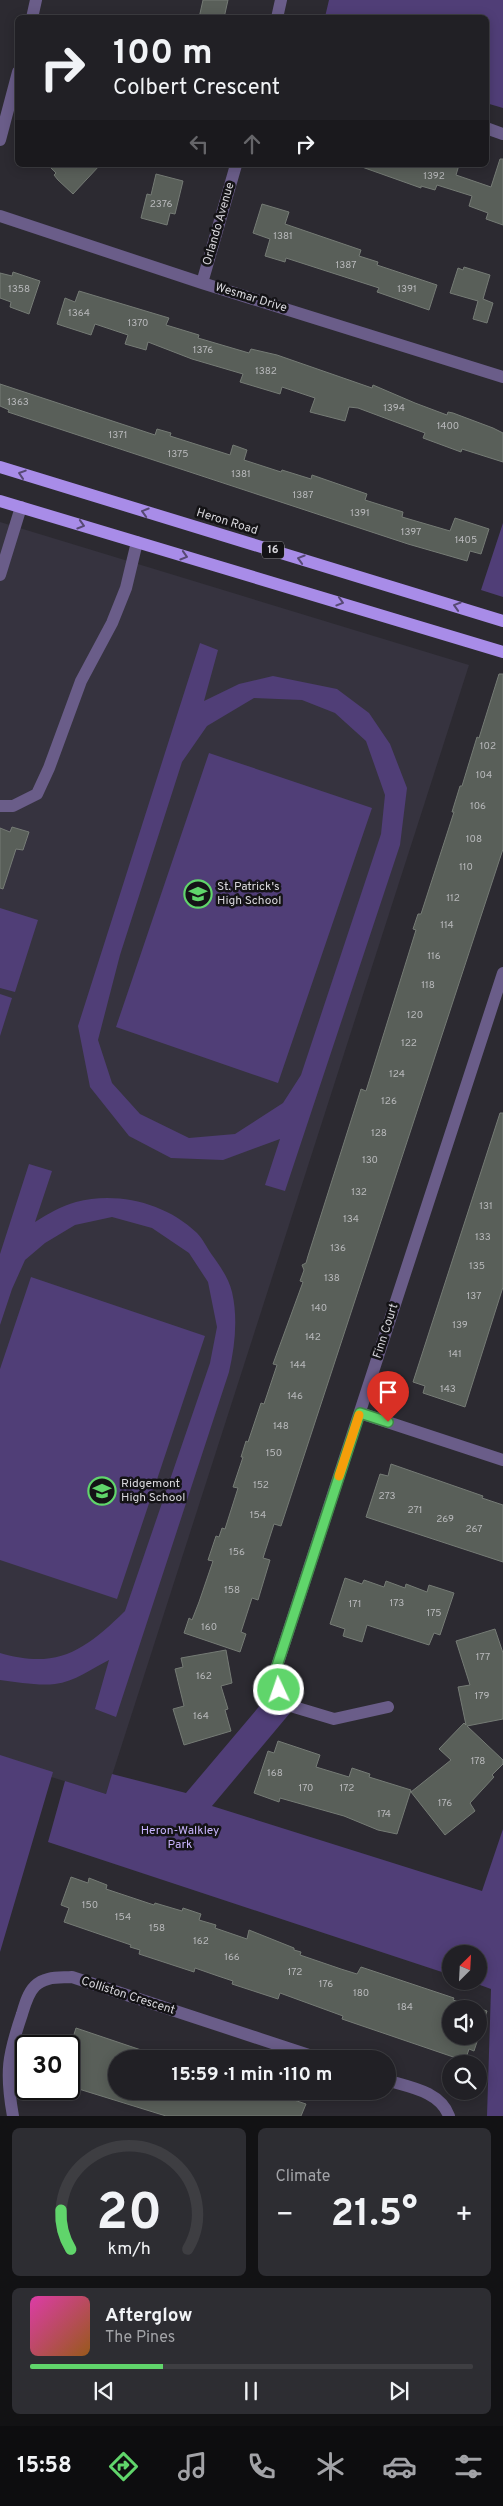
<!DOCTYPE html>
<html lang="en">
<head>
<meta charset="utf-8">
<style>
  body { margin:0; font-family:Overpass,sans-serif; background:#2d2d32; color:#f1f3f6; height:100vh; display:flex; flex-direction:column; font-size:19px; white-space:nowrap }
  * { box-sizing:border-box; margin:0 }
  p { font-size:16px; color:#a2a3a7 }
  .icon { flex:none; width:28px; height:28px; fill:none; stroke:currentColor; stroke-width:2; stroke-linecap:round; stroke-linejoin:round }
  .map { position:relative; height:2116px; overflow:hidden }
  .sheet { display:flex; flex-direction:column; gap:12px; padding:12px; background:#121214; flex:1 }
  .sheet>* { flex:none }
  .banner { position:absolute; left:15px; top:15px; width:474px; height:152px; border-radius:8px; box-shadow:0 2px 12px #0003,0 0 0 1px #3e3e42; background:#212025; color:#f1f3f6; overflow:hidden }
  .needle { width:32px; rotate:24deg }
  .fabs { position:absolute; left:442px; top:1945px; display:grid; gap:10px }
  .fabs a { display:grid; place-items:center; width:45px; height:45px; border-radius:50%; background:#212025; box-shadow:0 2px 12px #0003,0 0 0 1px #3e3e42; font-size:25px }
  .speed { position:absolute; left:15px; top:2035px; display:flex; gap:10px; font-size:25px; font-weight:700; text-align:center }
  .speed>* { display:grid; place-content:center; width:65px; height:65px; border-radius:50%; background:#212025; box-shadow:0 2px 12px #0003,0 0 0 1px #3e3e42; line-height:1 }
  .speed .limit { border:2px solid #111; border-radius:8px; background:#fff; color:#111 }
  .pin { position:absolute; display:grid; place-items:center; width:42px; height:42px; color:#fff; margin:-51px -21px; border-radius:50% 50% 50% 0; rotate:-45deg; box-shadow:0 0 5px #0007 }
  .pin .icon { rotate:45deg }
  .me { position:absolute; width:55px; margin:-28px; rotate:357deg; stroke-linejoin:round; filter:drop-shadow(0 0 4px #0008) }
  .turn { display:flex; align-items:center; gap:18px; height:105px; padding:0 15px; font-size:22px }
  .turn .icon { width:65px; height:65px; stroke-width:2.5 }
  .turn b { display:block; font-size:35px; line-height:42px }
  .lanes { display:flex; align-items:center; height:48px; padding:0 15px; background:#0003; justify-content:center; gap:25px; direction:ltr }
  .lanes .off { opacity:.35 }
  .big { font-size:38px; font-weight:700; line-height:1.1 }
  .sheet .widget { flex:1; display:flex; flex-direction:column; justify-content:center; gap:8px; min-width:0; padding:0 18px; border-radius:8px; background:#2d2d32 }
  .sheet .dial { align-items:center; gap:0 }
  .dial svg { height:130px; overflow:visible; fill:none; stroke:#3e3e42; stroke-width:7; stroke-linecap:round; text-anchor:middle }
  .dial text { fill:#f1f3f6; stroke:none }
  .song { display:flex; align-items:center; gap:15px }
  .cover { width:60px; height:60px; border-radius:8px; background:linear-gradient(135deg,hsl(320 70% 55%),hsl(30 70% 35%)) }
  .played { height:5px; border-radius:2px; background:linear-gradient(90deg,#60d56b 30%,#3e3e42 30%) }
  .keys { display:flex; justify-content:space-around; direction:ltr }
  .heat { display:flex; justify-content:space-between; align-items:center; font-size:28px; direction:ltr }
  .sheet .tiles { flex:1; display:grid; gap:12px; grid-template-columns:1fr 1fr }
  .widget:last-child { grid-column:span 2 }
  .trip { position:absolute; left:108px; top:2050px; width:288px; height:50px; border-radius:25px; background:#212025; box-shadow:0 2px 12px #0003,0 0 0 1px #3e3e42; font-weight:700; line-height:50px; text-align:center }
  .tab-bar { display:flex; height:80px; justify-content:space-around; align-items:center; background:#0d0d0f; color:#a2a3a7 }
  .tab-bar .icon { width:35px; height:35px }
  .tab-bar .selected { color:#60d56b }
  .tab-bar b { font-size:22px; color:#f1f3f6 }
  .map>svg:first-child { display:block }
  .built { fill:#36333f }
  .green { fill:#503e77; fill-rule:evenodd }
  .building { fill:#595f59; stroke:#757b75; fill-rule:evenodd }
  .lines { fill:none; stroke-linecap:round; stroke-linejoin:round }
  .minor { stroke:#6a5d89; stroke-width:12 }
  .major { stroke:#a88ce8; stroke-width:12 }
  .oneway { stroke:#574974 }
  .route-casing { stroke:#3e8a46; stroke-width:12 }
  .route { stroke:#60d56b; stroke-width:9 }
  .slow { stroke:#f59e0b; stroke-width:9 }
  .labels { text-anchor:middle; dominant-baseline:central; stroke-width:5; stroke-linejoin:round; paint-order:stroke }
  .number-label { font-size:10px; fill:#b8b9bb }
  .shield { fill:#141316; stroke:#9d9ca1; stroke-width:1 }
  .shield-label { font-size:11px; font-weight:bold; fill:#d8d7dc }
  .street-label { font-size:12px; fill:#d8d7dc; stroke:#141316 }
  .poi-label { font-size:12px; fill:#d8d7dc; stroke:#141316; text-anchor:start }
  .park-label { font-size:12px; fill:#c8b4fc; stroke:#141316 }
</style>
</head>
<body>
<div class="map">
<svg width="503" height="2116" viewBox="0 0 503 2116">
  <rect width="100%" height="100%" fill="#2c2a31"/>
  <!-- built -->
  <path class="built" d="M0,522L469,665L106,1794L0,1761Z"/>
  <!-- green -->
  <path class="green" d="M329,0H503V108L486,103V18L325,17Z
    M503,523V597L481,590Z
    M200,643L218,650L204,701L239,684L273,676L337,689L369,713L390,744L407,788L400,845L285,1191L265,1185L280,1139L223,1160L171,1158L129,1136L90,1087L78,1026ZM254,698L302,700L335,713L366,741L385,795L381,834L301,1075L283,1103L235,1134L189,1138L140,1114L112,1083L98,1040L120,955L182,762L207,726Z
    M209,753L372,808L278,1083L116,1027Z
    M0,908L38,920L15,992L0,988Z
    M0,994L12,998L0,1036Z
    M29,1164L52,1171L35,1222C48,1214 61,1206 76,1202C117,1191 166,1203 197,1233C203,1239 207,1248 212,1255C220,1266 229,1279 232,1292C238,1318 235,1346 229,1372L116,1717L95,1709L109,1660C93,1668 74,1682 55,1684C38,1686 18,1682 0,1680V1653C58,1670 85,1650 125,1611L210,1363L217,1327L208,1282L189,1253L152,1228L112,1217L75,1225L45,1243L25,1260L12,1289L0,1325V1254Z
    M31,1277L205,1336L117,1599L0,1560V1369Z
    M268,1696L290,1713L212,1806L482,1891L503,1829V2116H487L491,1989L469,1981H479V1954H451V1975L48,1842L65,1781L106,1794L112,1774L186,1793Z
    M0,1755L53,1772L0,1952Z"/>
  <!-- building -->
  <path class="building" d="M203,0H228L224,18H199Z
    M500,159H503V225L486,219L488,213L469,206L472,196L437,185L435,190L421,186V188L362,167V165H459L456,175L491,187Z
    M48,165H100L73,194L58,180L54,175L56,173Z
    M156,174L183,181L175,214L170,213L167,225L141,218L147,194L151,195Z
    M262,204L289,212L285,224L361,250L359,256L378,262L377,265L437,285L429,310L377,292L379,288L286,258L285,262L265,256L270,239L253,233Z
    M464,267L490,275L483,299L493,303L487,323L473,319L478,301L450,293L458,268L463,270Z
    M13,272L40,281L29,314L10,307L11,302L0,298V273L12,276Z
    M79,291L169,318L166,325L199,335L198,338L249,353L251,349L277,355L372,388L373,385L415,403L447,415L448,412L453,413L493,428L503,433V462L462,449L461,452L423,438L425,433L358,408L349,407L345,421L310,412L315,398L282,387L280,394L240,382L243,374L192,359L148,342L146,350L125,344L128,335L95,324L91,335L57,324L65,298L75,302Z
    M0,384L155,435L157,429L171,433L170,436L230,455L233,445L247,450L244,460L281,472L282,470L311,479L312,475L367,494L365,500L403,512L402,517L450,531L455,518L489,529L481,554L470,551L467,561L408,544L8,412L9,410L0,406Z
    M499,674H503V849L281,1526L274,1524L263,1558L270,1560L258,1600L252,1598L241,1632L246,1634L240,1652L184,1633L189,1618L192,1620L199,1602L213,1561L208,1560L216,1536L219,1537L222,1528L225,1529L238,1488L233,1487L243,1457H241L246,1441L248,1442L261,1403L264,1404L277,1365L273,1364L303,1282L300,1281L304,1270L302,1265L306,1263L308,1256L361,1089L366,1091L416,930L413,929L418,914H421L454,812H452L460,786H462L477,737L479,738Z
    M12,827L29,832L23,850L16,849L3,889L0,888V828L10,832Z
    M500,1113H503V1287L465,1407L423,1393L425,1386L413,1382Z
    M391,1464L483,1496L482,1498L503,1505V1562L366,1517L380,1474L388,1476Z
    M345,1578L362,1584L364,1580L384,1587L386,1581L405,1588L406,1584L427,1592L429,1585L454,1593L440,1635L434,1633L429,1645L367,1625L362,1642L343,1636L345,1629L330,1624Z
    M495,1629L503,1653V1719L467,1726L503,1760V1764L492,1775L494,1777L470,1803L475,1811L445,1835L411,1792L451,1760L439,1749L464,1723L466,1725L458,1687L470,1685L456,1641Z
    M226,1650L232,1683L221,1686L228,1709L225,1710L231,1731L184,1745L173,1709L184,1706L175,1669L183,1667L181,1658Z
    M278,1741L320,1755L316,1767L349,1777L352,1768L370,1774L369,1777L411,1790L397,1834L378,1830L344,1816L280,1798L279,1802L254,1793L268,1751L274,1753Z
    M71,1877L88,1883L89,1878L107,1885L106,1889L154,1905L155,1903L182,1911L183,1908L201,1914L199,1920L216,1925L215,1928L247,1939L249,1930L294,1948V1950L301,1952L300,1955L341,1969L357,1974L361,1967L454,1998L453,2000L487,2011L474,2051L469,2049L465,2061L342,2019L343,2016L280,1993L278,1999L232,1984L233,1981L218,1976L195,1968L194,1972L139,1954L140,1950L130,1947L131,1945L64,1922L69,1908L61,1905ZM451,2009H479V2036H451Z
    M76,2028L156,2055V2059H116V2091H255L272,2097L273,2093L306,2104L301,2116H166L69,2086V2040L72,2041Z"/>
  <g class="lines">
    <!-- minor -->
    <path class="minor" d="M32,18L36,0
      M277,18L281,0
      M486,128L503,134
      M0,140L18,72
      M0,216L202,283L503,377
      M202,283L236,165
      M0,575L21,507
      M0,806H13L37,794L49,768L81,681L112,623L126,588L137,542
      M360,1413L503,1460
      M388,1707L334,1719L294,1707L279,1690L276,1678L277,1666L503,973
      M386,2080C409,2087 440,2091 449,2116
      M13,2116C5,2072 8,2055 22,2014C25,2004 28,1993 35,1986C45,1976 59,1978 72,1977L321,2059"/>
    <!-- major -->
    <path class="major" d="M0,467L503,621
      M0,501L503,652"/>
  </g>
  <!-- one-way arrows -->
  <defs><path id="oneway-chevron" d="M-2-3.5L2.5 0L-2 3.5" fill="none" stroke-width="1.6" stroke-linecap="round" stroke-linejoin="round" transform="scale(1.25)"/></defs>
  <g class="oneway">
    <use href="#oneway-chevron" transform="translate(22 474) rotate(-162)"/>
    <use href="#oneway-chevron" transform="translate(145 512) rotate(-163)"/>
    <use href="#oneway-chevron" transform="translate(81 525) rotate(17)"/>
    <use href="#oneway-chevron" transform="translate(184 556) rotate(17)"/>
    <use href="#oneway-chevron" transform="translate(301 559) rotate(-163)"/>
    <use href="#oneway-chevron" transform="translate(340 602) rotate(17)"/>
    <use href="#oneway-chevron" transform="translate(457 606) rotate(-163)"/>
  </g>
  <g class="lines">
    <!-- route casing -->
    <g class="route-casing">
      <path id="route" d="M279,1690L276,1678L277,1666L360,1413L388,1422"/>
    </g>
    <!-- route -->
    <use href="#route" class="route"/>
    <!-- slow -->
    <path class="slow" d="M339,1476L359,1415"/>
  </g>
  <!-- icons -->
  <defs>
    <g id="school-ring" transform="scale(1.4375)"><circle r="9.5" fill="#141316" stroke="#60d56b" stroke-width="1.5"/><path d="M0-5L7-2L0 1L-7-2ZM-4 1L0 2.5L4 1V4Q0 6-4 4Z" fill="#60d56b"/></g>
  </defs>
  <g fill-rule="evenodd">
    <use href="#school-ring" x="198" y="894"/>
    <use href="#school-ring" x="102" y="1491"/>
  </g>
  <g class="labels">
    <!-- number labels -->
    <g class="number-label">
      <text x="434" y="176">1392</text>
      <text x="161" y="204">2376</text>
      <text x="283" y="236">1381</text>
      <text x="346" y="265">1387</text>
      <text x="19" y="289">1358</text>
      <text x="407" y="289">1391</text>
      <text x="79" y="313">1364</text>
      <text x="138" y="323">1370</text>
      <text x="203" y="350">1376</text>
      <text x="266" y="371">1382</text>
      <text x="18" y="402">1363</text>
      <text x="394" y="408">1394</text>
      <text x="448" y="426">1400</text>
      <text x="118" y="435">1371</text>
      <text x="178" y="454">1375</text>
      <text x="241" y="474">1381</text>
      <text x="303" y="495">1387</text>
      <text x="360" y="513">1391</text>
      <text x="411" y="532">1397</text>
      <text x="466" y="540">1405</text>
      <text x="488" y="746">102</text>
      <text x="484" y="775">104</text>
      <text x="478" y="806">106</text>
      <text x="474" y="839">108</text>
      <text x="466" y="867">110</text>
      <text x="453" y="898">112</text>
      <text x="447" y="925">114</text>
      <text x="434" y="956">116</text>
      <text x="428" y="985">118</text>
      <text x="415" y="1015">120</text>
      <text x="409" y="1043">122</text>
      <text x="397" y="1074">124</text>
      <text x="389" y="1101">126</text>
      <text x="379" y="1133">128</text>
      <text x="370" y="1160">130</text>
      <text x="359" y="1192">132</text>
      <text x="486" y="1206">131</text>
      <text x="351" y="1219">134</text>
      <text x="483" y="1237">133</text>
      <text x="338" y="1248">136</text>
      <text x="477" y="1266">135</text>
      <text x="332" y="1278">138</text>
      <text x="474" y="1296">137</text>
      <text x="319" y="1308">140</text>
      <text x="460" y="1325">139</text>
      <text x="313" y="1337">142</text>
      <text x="455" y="1354">141</text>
      <text x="298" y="1365">144</text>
      <text x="448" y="1389">143</text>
      <text x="295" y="1396">146</text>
      <text x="281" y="1426">148</text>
      <text x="274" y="1453">150</text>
      <text x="261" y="1485">152</text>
      <text x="387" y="1496">273</text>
      <text x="415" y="1510">271</text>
      <text x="258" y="1515">154</text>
      <text x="445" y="1519">269</text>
      <text x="474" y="1529">267</text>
      <text x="237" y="1552">156</text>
      <text x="232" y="1590">158</text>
      <text x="397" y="1603">173</text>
      <text x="355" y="1604">171</text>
      <text x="434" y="1613">175</text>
      <text x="209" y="1627">160</text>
      <text x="483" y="1657">177</text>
      <text x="204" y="1676">162</text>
      <text x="482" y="1696">179</text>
      <text x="201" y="1716">164</text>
      <text x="478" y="1761">178</text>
      <text x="275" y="1773">168</text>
      <text x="306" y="1788">170</text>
      <text x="347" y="1788">172</text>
      <text x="445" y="1803">176</text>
      <text x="384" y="1814">174</text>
      <text x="90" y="1905">150</text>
      <text x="123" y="1917">154</text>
      <text x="157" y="1928">158</text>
      <text x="201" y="1941">162</text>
      <text x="232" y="1957">166</text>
      <text x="295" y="1972">172</text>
      <text x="326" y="1984">176</text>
      <text x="361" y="1993">180</text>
      <text x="405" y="2007">184</text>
    </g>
    <!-- shield labels -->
    <rect class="shield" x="262" y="541.5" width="22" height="17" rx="4"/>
    <g class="shield-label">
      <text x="273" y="550">16</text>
    </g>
    <!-- street labels -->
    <g class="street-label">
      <text transform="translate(219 224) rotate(-74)">Orlando Avenue</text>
      <text transform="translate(251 298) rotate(17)">Wesmar Drive</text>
      <text transform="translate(227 522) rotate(17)">Heron Road</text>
      <text transform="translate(386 1331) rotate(-72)">Finn Court</text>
      <text transform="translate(128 1996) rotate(18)">Colliston Crescent</text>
    </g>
    <!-- poi labels -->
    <g class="poi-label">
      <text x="217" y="887">St. Patrick's<tspan x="217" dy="14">High School</tspan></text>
      <text x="121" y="1484">Ridgemont<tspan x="121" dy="14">High School</tspan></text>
    </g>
    <!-- park labels -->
    <g class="park-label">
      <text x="180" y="1831">Heron-Walkley<tspan x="180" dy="14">Park</tspan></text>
    </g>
  </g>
</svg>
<div class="fabs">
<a><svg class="needle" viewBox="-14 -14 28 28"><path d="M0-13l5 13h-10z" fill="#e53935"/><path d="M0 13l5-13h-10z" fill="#a2a3a7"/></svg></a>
<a><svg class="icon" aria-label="sound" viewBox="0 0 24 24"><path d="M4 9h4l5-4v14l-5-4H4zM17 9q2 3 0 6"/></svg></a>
<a><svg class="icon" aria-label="search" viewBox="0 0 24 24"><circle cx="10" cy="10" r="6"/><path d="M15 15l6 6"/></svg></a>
</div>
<div class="speed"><div class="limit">30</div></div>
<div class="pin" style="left:388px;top:1422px;background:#d93025"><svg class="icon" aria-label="arrive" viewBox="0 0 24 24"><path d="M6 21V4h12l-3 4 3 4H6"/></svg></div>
<svg class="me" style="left:279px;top:1690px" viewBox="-20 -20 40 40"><circle r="17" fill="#60d56b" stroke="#fff" stroke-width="3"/><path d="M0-11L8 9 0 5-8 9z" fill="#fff"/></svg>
<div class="trip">15:59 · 1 min · 110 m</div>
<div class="banner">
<div class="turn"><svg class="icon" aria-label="right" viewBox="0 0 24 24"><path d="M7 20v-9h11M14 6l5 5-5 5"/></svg><div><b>100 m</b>Colbert Crescent</div></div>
<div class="lanes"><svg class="icon off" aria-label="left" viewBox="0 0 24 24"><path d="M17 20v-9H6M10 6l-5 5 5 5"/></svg><svg class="icon off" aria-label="ahead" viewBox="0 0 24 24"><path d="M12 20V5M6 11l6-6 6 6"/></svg><svg class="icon" aria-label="right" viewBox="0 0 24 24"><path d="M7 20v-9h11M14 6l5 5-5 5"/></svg></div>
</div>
</div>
<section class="sheet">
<div class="tiles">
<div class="widget dial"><svg viewBox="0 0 100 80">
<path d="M14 69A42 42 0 1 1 86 69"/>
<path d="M14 69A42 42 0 0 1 8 45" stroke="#60d56b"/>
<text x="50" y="56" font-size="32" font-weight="700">20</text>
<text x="50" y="72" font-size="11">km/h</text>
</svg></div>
<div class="widget"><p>Climate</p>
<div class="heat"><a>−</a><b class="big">21.5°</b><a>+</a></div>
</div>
<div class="widget">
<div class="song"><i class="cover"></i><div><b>Afterglow</b><p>The Pines</p></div></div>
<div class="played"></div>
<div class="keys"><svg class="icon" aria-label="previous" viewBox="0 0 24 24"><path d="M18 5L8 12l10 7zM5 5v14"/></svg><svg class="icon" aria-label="pause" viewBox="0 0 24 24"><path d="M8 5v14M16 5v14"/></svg><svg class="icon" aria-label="next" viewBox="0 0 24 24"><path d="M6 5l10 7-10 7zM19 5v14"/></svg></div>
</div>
</div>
</section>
<nav class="tab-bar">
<b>15:58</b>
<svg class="icon selected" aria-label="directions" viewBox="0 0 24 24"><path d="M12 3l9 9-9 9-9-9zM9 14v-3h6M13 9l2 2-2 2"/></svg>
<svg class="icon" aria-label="music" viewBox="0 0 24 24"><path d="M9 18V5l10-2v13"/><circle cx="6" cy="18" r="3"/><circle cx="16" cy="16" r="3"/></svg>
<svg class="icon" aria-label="phone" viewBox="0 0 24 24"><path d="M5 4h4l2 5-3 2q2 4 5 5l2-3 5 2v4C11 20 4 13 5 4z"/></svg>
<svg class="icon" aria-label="climate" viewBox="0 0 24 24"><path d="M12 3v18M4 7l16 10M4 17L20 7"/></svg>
<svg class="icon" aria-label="car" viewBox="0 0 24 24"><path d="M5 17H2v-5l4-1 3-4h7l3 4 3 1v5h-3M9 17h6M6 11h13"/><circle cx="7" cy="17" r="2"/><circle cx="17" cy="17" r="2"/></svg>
<svg class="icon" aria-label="filters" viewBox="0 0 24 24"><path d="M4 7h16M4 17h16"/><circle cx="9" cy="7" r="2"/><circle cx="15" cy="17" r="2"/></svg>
</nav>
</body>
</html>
